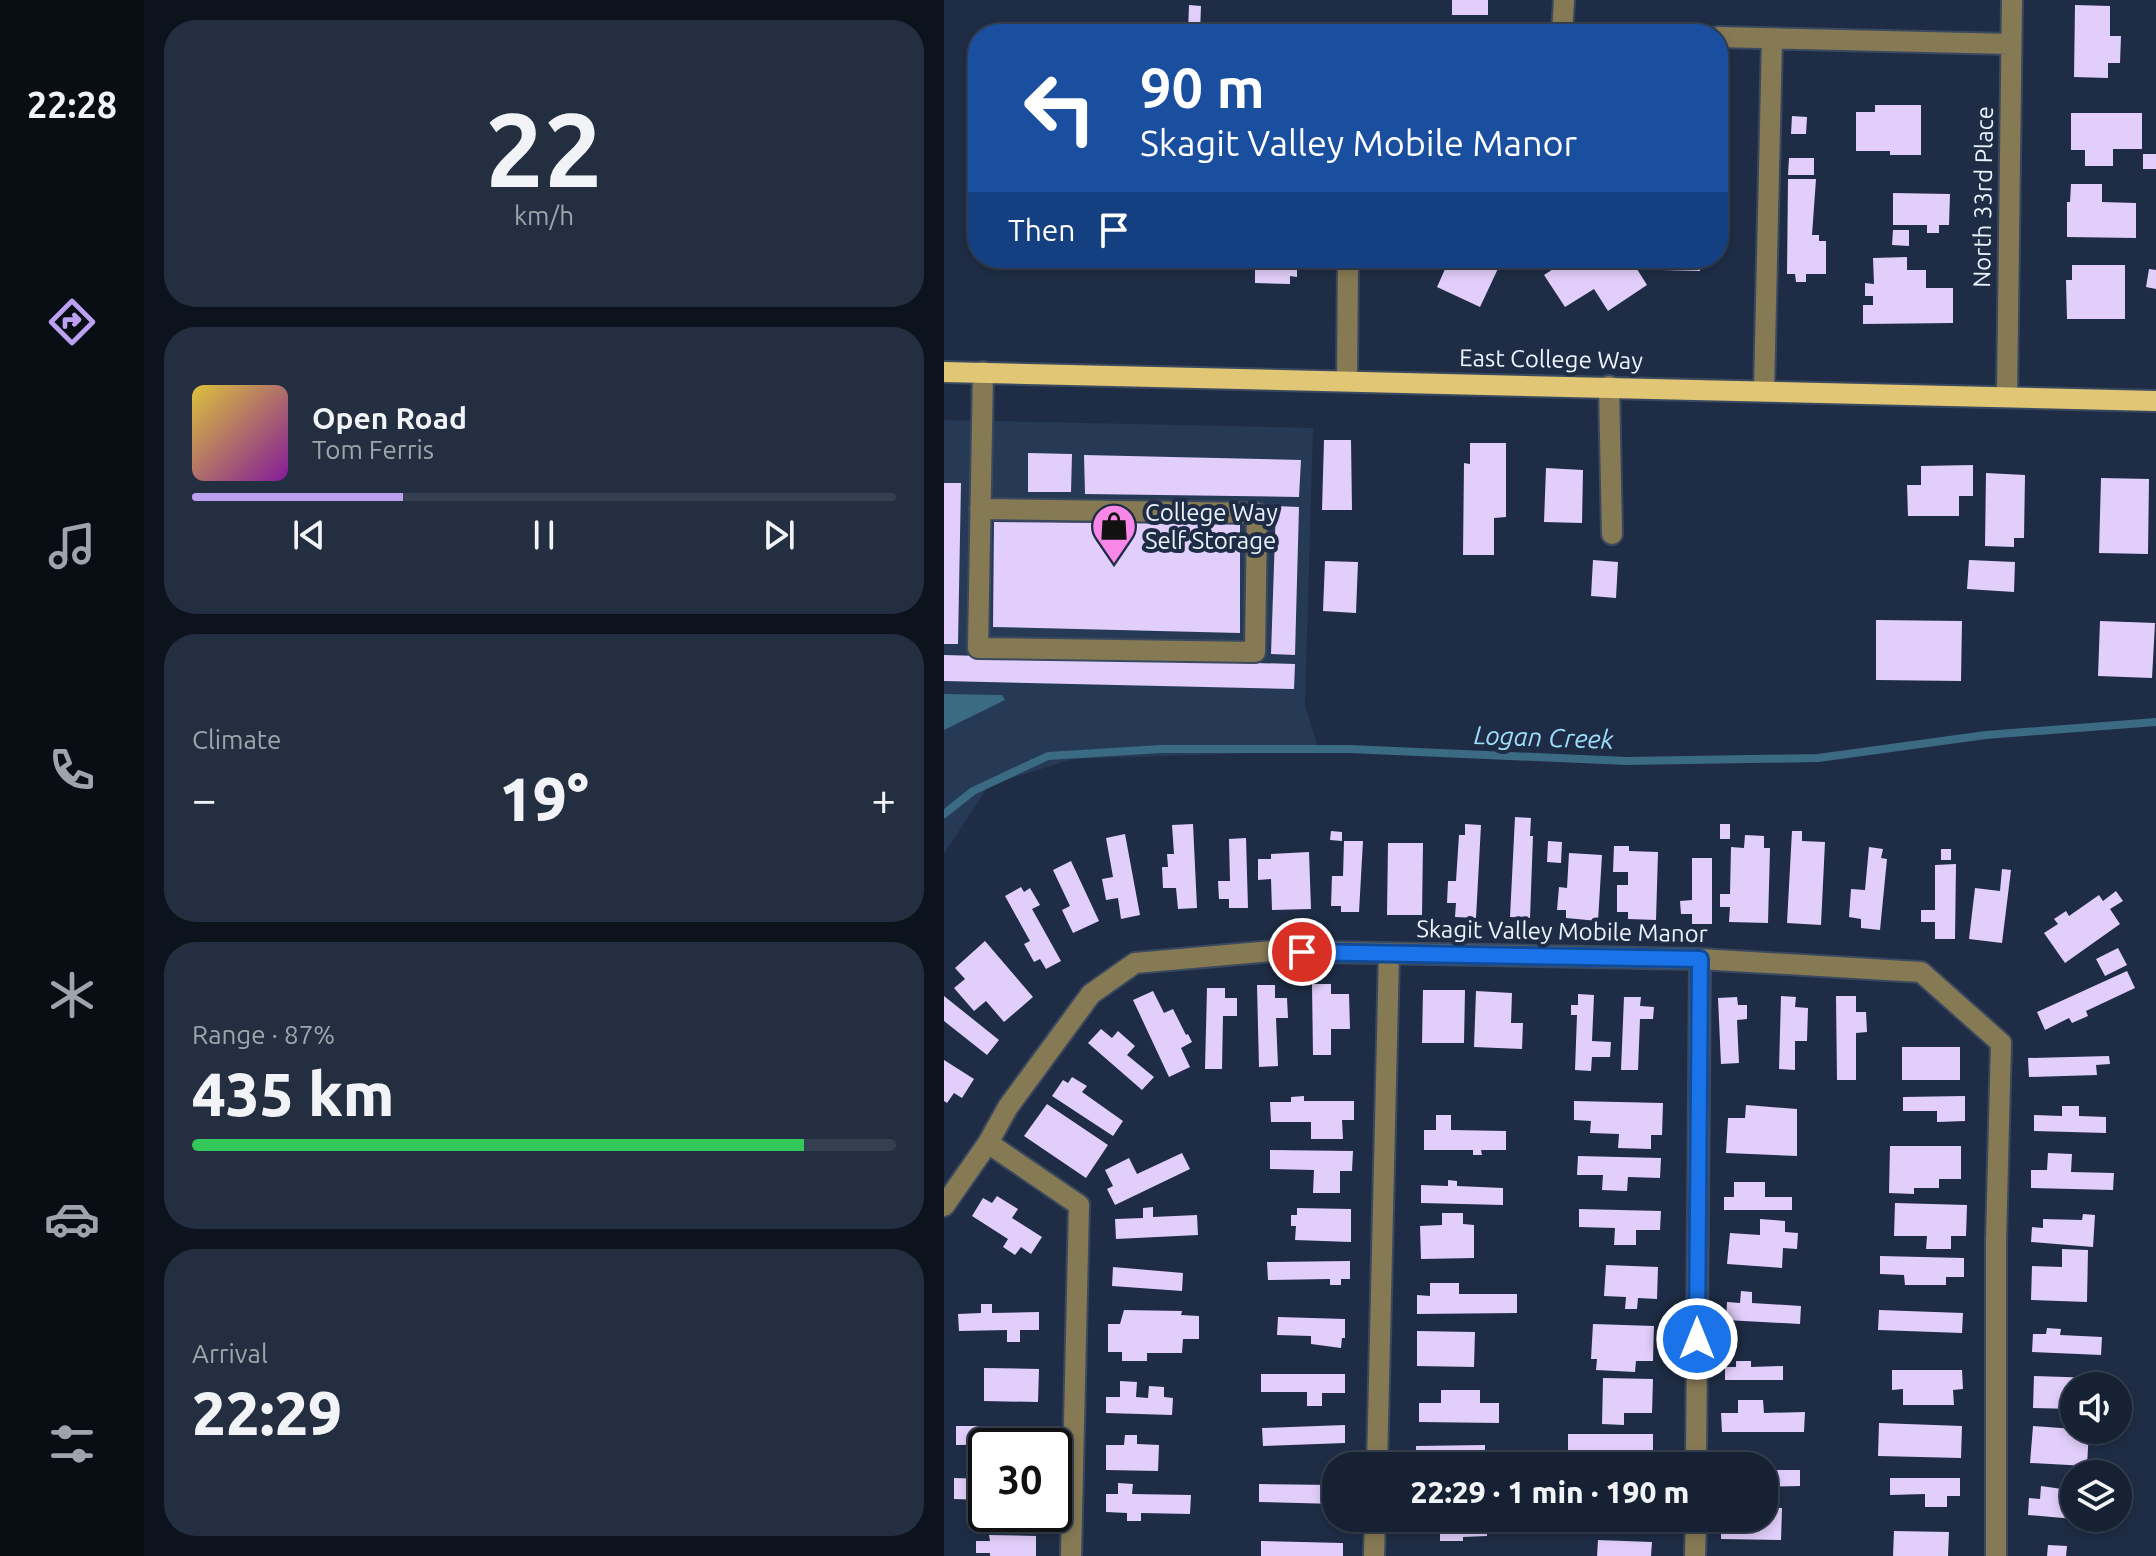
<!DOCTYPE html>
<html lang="en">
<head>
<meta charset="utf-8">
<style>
  body { margin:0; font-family:Ubuntu,sans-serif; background:#232f40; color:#f1f3f6; height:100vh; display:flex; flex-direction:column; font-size:30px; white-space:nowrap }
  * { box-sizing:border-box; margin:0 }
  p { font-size:26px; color:#9ea4ac }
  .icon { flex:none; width:44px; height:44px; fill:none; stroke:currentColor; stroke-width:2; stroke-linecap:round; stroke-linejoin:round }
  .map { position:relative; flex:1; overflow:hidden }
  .sheet { display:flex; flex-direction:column; gap:20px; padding:20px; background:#0c131d; width:800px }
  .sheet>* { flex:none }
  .hud { position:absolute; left:24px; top:24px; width:760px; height:244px; border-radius:32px; box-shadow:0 4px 12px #0003,0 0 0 2px #353f4f; background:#1a4fa0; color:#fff; overflow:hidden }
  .controls { position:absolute; left:1116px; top:1372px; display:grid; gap:16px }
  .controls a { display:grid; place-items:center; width:72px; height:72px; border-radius:50%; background:#162234; box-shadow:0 4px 12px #0003,0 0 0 2px #353f4f; font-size:40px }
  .speed { position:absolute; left:24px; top:1428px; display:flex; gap:16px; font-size:40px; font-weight:700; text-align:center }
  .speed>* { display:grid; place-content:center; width:104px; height:104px; border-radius:50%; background:#162234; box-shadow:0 4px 12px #0003,0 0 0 2px #353f4f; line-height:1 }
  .speed .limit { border:4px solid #111; border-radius:12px; background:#fff; color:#111 }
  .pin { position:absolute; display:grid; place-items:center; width:68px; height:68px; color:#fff; margin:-34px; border:4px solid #fff; border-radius:50%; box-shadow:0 2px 8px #0007 }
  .me { position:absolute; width:88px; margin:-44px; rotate:0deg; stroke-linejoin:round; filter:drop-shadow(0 0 6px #0008) }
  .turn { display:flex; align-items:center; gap:28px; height:168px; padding:0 40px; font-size:36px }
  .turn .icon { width:104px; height:104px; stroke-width:2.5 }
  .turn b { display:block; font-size:56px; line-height:68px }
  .then { display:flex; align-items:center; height:76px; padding:0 40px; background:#0003; gap:16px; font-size:30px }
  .big { font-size:60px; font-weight:800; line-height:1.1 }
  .sheet .card { flex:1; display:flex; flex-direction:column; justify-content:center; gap:12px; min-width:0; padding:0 28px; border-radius:32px; background:#232f40 }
  .sheet .dial { align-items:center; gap:0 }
  .dial b { font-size:104px; line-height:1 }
  .song { display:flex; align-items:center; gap:24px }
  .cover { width:96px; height:96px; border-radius:12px; background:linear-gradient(135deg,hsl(50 70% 55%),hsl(290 70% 35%)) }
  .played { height:8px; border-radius:4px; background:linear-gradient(90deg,#bca0f2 30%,#353f4f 30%) }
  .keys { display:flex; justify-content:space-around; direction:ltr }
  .heat { display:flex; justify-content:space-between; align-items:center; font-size:44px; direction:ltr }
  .charge { height:12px; border-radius:6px; background:linear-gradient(90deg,#34c759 87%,#353f4f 0) }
  .trip { position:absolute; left:378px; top:1452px; width:456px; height:80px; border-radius:32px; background:#162234; box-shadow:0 4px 12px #0003,0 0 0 2px #353f4f; font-weight:800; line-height:80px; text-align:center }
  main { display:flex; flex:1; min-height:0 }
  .dock { display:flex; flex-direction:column; width:144px; justify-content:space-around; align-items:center; background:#090e15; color:#9ea4ac }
  .dock .icon { width:56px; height:56px }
  .dock .active { color:#bca0f2 }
  .dock b { font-size:36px; color:#f1f3f6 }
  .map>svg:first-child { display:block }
  .built { fill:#263955 }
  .water { fill:#3b6b82 }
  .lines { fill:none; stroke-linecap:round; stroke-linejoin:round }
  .stream { stroke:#3b6b82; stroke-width:8 }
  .building { fill:#e1cefa }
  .minor-casing { stroke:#3b495f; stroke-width:24 }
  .major-casing { stroke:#3b495f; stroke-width:24 }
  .minor { stroke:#867a54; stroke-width:20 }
  .major { stroke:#e0c675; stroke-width:20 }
  .route-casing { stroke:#114b97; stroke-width:20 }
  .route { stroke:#1a73e8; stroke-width:14 }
  .labels { text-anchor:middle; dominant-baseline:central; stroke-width:8; stroke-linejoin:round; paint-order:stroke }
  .street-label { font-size:24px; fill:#ecf2fc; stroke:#1e2d45 }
  .poi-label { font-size:24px; fill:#ecf2fc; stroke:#1e2d45; text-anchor:start }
  .water-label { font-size:26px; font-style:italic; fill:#9edcfa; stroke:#1e2d45 }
</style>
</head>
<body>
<main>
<nav class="dock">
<b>22:28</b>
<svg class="icon active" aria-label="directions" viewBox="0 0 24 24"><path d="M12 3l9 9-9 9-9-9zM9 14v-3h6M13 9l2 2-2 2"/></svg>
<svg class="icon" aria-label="music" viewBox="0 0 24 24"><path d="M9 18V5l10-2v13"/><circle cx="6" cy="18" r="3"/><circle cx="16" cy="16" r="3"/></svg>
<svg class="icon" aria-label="phone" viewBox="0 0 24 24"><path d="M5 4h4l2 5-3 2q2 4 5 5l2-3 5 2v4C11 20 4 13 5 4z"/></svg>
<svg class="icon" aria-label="climate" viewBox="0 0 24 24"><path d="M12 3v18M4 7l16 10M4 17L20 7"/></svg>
<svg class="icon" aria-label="car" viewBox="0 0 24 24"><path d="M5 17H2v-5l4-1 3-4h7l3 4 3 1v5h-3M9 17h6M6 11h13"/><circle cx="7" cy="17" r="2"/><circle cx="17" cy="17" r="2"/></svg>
<svg class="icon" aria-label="filters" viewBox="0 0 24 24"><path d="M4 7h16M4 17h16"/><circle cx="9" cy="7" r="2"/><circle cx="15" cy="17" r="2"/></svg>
</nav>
<section class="sheet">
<div class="card dial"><b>22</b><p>km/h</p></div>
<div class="card">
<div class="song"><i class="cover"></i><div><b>Open Road</b><p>Tom Ferris</p></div></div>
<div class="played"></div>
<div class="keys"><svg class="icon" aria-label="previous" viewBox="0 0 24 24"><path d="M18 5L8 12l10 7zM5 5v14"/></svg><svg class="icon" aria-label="pause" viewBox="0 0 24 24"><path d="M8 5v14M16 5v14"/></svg><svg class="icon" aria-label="next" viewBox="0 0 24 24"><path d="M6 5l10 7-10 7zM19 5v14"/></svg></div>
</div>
<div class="card"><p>Climate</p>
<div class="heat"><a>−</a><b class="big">19°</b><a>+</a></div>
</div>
<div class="card"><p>Range · 87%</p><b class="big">435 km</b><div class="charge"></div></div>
<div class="card"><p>Arrival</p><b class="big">22:29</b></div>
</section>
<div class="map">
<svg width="1212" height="1556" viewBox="0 0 1212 1556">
  <rect width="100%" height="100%" fill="#1e2d45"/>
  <!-- built -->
  <path class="built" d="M0,420L369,428L361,705L375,751L129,759L45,785L0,854Z"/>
  <!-- water -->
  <path class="water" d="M0,694L58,695L61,700L0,730Z"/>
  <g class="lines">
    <!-- stream -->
    <path class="stream" d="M0,814L29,791L104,756L217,749H405L683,761L874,758L1042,735L1212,722"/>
  </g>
  <!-- building -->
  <path class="building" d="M508,0H544V15H508Z
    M245,5L257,6L256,32H244Z
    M1131,5L1166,6V36H1177L1176,63H1164V78L1130,77Z
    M471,28H499V34H471Z
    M931,105H977V155H946V151H912V112H931Z
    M1127,113H1198V149H1169V166H1141V150H1127Z
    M848,116L863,117L862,134H847Z
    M1199,154H1212V169H1199Z
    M845,158H870V175H844Z
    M844,179H872L868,235H875V241H882V274H862V282H852L851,274H843Z
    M1127,184H1158V202L1192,203V238L1123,237V202H1126Z
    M949,193L1006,194L1005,225H995V233H983V225H949Z
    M949,230H965V246L948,245Z
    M963,257V270H982V288H1009V323L919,324V305H929V296H921V283L930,284L929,258Z
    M311,258H353V277L346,276V284L311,283Z
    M506,258H559L536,307L493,287Z
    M626,258H686L703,285L664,311L650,289L621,307L600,275Z
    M717,258H757L756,271L717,270Z
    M1128,265H1181V319H1123L1122,280H1128Z
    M1205,269L1212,270V289L1202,287Z
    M380,440H407L408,510H378Z
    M526,443H562V517L550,518V555H519L520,463L526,464Z
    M84,453L128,454L127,492H84Z
    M140,455L357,460L355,497L141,494Z
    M1029,465V496H1015V516H964L963,485H977V466Z
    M602,468L639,470L638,523L600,522Z
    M1042,473L1081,475L1080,538H1070V547L1041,546Z
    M1157,478L1205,479L1204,554L1155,553Z
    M0,483H17L14,644H0Z
    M332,506L355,507L351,655L327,654Z
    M50,522L296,524V633L49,627Z
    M649,560L674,562L672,598L647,596Z
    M1025,560L1071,562L1070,592L1023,589Z
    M381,561L414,562L412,613L379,611Z
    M932,620L1018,621L1017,681L932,680Z
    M1156,621L1211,623L1208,678L1154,676Z
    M0,655L351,664L350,689L0,681Z
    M571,817L587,818L586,836H589L586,918L566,917Z
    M249,824L253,908L234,909L232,888H219L218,867H224L223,854H230L228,825Z
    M521,824L537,825L532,918L511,917L512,903H503L504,881H512L515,835H521Z
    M776,824H786V839H776Z
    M387,831L398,832V841L386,840Z
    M848,831H858V841L881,842L877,925L843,923Z
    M181,834L196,915L177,919L174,898L162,900L158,879L169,877L162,838Z
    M801,835L820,836V848H826L824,923L785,922L786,907H776V894H786L787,847L800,848Z
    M302,838L304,908H285V899H275L274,881H286L285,839Z
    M400,841H419L415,912H397V906H387L388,876H399Z
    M604,841L618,842L617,863L603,862Z
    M444,843H479L478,915H443Z
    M670,846H685V851L714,852L712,920L684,919V912H673V885H684V872H669Z
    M925,847L939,849L937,858L943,859L936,930L917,928V919L905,917L907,889L921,890Z
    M997,849H1007V860H997Z
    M365,852L367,909L328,910L327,879L314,880V859H327V854Z
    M625,853L658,855L654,921L622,918V910H613L615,887L623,888Z
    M748,858H768V924H748V914H737L736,901L748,900Z
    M127,861L155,921L129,933L118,910L126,906L109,870Z
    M1012,864L1011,939H991V922H977V910H991V865Z
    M1058,869L1067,870L1058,943L1025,939L1031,888L1056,891Z
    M77,887L80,892L86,888L96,905L88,909L117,961L102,969L96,959L90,962L80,944L86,941L61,896Z
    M1172,891L1179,901L1166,909L1176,924L1121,963L1100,933L1114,924L1110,919L1122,911L1125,916L1155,895L1159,901Z
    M41,941L89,997L60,1022L42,1001L30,1011L10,988L21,979L11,968Z
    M1174,948L1183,965L1161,976L1152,959Z
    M1183,971L1191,988L1142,1011L1144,1016L1128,1023L1125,1018L1101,1030L1093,1012Z
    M368,984H387V994H405L406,1029H387V1055H369Z
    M313,985H331V998H343L344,1018H332L334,1066L315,1067Z
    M263,988H281V998H293V1016H279L278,1069H261Z
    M479,990H521L520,1043H478Z
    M209,991L220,1013L229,1009L242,1035L244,1034L248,1042L237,1048L246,1067L225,1077L189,1000Z
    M532,991L568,993L567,1023H579L578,1049L530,1047Z
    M634,994L650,995L648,1041L667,1042L666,1057H648L647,1071L631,1070L633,1015H627V1005H634Z
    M0,996L55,1040L43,1055L0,1021Z
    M837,996L852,997L851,1007L864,1008L863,1041H851V1070L835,1069Z
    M892,996H912V1012H922L923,1032L912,1033V1080H893Z
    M680,997H697L696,1006L710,1007L709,1019H696L694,1070H677Z
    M793,997L794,1005H803V1019L793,1020L795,1063L777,1064L774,998Z
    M157,1029L168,1038L174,1031L191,1046L183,1055L210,1077L198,1090L144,1043Z
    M958,1047H1016V1080H958Z
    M1165,1056L1166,1064L1152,1065L1153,1075L1085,1077L1084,1058Z
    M0,1060L30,1079L18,1098L10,1093L3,1103L0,1101Z
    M128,1077L143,1086L138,1092L179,1121L169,1136L108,1096L119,1080L124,1083Z
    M360,1096V1101H410V1120H398L399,1139H367V1122H327L326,1102H347V1097Z
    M1021,1096V1121L993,1122V1111H959V1097Z
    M630,1101L719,1103L718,1135H707V1149L674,1148L675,1134L646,1133L647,1121L630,1120Z
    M103,1104L164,1145L142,1178L80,1136Z
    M802,1105L853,1109V1156L782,1153L784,1118H801Z
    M1118,1106H1135V1116L1162,1117V1133L1090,1131V1115L1118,1116Z
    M492,1115H507V1130L562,1131V1150H537L538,1155H529V1150H480V1130H492Z
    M946,1146H1017V1179H995V1188H970V1194L945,1193Z
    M326,1150L409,1151L408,1171H396V1193H369L370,1170L326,1169Z
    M238,1153L246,1169L171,1205L163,1189L169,1186L161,1170L185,1158L193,1174Z
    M1104,1153L1128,1154L1127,1172L1170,1173L1169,1190L1087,1188V1170H1103Z
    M634,1156L717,1158L716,1178L684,1177L683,1191L658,1190L659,1175H633Z
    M504,1180L513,1181V1186L559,1188V1205L477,1203V1185L504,1186Z
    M790,1182H821V1197H848V1210H780V1197H790Z
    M53,1196L74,1209L68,1218L98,1237L87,1254L77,1247L71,1255L59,1247L64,1239L28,1216L39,1198L48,1203Z
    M951,1203L1023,1205L1022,1236H1007V1249H982L983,1236H950Z
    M209,1207V1217L253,1215L254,1235L172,1239L171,1219L199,1218V1208Z
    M353,1208L407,1209V1242L351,1240L352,1226H347V1215H353Z
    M635,1209L717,1211L716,1230H692V1245H670L671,1228L635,1227Z
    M498,1213H519V1224L530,1225V1258L477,1259L476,1226L498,1225Z
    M1139,1214L1151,1215L1149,1247L1087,1242L1088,1227L1099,1228V1219L1138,1220Z
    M816,1219L841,1221V1232L854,1233L853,1249L839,1248L838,1268L783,1264L786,1233L816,1235Z
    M1118,1249L1144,1250L1143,1302L1087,1300L1088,1266L1118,1267Z
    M936,1256L1020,1258V1277H1002V1285H961L960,1275L936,1274Z
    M406,1261V1279H397V1285H386V1279L324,1280L323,1262Z
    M662,1265L714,1267L713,1299L694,1298L693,1309H681L682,1297L660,1296Z
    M169,1267L239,1273L238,1291L168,1286Z
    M486,1283H515V1294H573V1313L473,1314V1295L486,1296Z
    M797,1291L808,1292V1303L857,1306L856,1324L782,1320L783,1302L796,1303Z
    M37,1304H48V1313L95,1312V1330H76V1342H63V1330L15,1331L14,1314L37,1313Z
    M180,1310L238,1311L237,1315L255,1316V1339H239L238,1353H203V1361H178V1352H164V1324H176Z
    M935,1310L1019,1313L1018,1333L934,1330Z
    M334,1317L401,1319V1338H398L397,1348L367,1344V1336L333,1335Z
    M649,1324L710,1326L709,1361H692L691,1372L652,1370L653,1359H647Z
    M1103,1328L1117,1329L1116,1335L1158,1337L1157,1355L1088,1352L1089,1334H1102Z
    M473,1331L531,1332L530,1367L473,1366Z
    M792,1361H807V1367L839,1366V1380H781V1367H792Z
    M40,1368L95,1369L94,1402L40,1401Z
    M948,1370H1018L1019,1389L1009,1390L1010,1405H959V1389L948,1390Z
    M317,1374H401V1393H378V1406H363V1392H317Z
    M1090,1376L1152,1378V1386H1130V1409L1089,1408Z
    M659,1378L709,1379L708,1413H680V1425L658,1424Z
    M176,1381L193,1382L192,1397L204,1398L205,1386L220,1387V1397L229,1398L228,1415L162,1413V1397H176Z
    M497,1390H536V1403H555V1423L475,1422V1403H497Z
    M794,1400H819L820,1413L861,1412L860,1432H778L777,1413H794Z
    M935,1423L1018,1426L1017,1458L934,1456Z
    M401,1425V1443L319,1446L318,1428Z
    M12,1426H93V1444L12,1445Z
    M1089,1426L1145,1430L1143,1466L1086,1463Z
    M624,1434H709V1453H685L686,1465H652V1453H645V1462H628V1452H624Z
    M181,1435H193V1444L215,1445L214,1471L162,1470V1445H180Z
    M541,1445V1466H472V1446Z
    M797,1461H817V1466H797Z
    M820,1470H856V1486L820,1487Z
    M10,1478L42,1479V1500L10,1499Z
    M946,1478H1016V1496H1003V1507H981V1494L946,1495Z
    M174,1483L189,1484L188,1494L247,1495L246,1514L197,1513V1521H183V1513L162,1512V1494H174Z
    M315,1484L392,1485V1504L315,1502Z
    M1097,1486L1125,1490L1124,1500L1130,1501V1519L1084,1515L1085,1498L1096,1499Z
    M820,1507L838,1508L837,1540L777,1539V1518H820Z
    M470,1518H543V1536L519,1537V1541H496V1534H470Z
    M950,1531L1005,1532L1004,1556H949Z
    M45,1535L92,1536V1556H46V1553H32V1541H46Z
    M654,1540L708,1542L707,1556H653Z
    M317,1541L399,1543V1556H317Z
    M1104,1545L1123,1546L1122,1556H1103Z"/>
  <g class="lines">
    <!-- minor casing -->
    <g class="minor-casing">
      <path id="minor" d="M618,34L620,0
        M774,37L1067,44
        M403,380L404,258
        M665,386L668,534
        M820,390L828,39
        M1063,396L1068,0
        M36,509L313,513L311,652L34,648L39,372
        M44,1143L135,1205L127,1556
        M0,1206L44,1143L64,1107L147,994L191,963L329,951L756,959L977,972L1057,1043L1052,1241V1556
        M433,1466L445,953
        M752,1466L756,959
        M430,1556L431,1518
        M751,1556L752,1518"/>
    </g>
    <!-- major casing -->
    <g class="major-casing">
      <path id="major" d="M0,372L1212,401"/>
    </g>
    <!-- minor -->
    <use href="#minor" class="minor"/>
    <!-- major -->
    <use href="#major" class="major"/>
  </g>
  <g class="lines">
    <!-- route casing -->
    <g class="route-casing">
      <path id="route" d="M358,952L756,959L753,1339"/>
    </g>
    <!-- route -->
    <use href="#route" class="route"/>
  </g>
  <!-- icons -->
  <defs>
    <g id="shop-pin" transform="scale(2.3)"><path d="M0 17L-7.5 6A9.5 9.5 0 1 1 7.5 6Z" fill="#f987e8" stroke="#1e2d45"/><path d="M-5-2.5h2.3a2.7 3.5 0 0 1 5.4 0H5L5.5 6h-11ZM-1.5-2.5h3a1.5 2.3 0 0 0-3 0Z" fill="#111"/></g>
  </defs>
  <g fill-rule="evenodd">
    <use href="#shop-pin" x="170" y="526"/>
  </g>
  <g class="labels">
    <!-- street labels -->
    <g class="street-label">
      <text transform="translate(1039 197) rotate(-89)">North 33rd Place</text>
      <text transform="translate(607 359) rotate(1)">East College Way</text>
      <text transform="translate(618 931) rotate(1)">Skagit Valley Mobile Manor</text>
    </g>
    <!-- poi labels -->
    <g class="poi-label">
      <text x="201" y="512">College Way<tspan x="201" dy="28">Self Storage</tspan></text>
    </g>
    <!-- water labels -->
    <g class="water-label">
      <text transform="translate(600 737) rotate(2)">Logan Creek</text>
    </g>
  </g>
</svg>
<div class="controls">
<a><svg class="icon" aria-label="sound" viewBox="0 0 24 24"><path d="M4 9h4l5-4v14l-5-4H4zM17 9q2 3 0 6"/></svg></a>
<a><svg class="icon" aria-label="layers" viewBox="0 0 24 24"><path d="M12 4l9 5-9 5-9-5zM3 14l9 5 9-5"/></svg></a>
</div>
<div class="speed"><div class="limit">30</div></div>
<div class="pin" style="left:358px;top:952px;background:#d93025"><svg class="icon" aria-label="arrive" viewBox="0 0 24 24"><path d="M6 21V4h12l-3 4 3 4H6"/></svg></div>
<svg class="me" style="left:753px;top:1339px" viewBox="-20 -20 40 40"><circle r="17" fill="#1a73e8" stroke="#fff" stroke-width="3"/><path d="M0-11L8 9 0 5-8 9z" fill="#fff"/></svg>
<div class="trip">22:29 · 1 min · 190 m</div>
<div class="hud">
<div class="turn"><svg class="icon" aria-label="left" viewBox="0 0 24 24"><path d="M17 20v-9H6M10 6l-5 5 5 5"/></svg><div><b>90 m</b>Skagit Valley Mobile Manor</div></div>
<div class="then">Then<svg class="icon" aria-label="arrive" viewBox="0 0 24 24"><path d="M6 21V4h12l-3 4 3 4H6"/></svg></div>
</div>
</div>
</main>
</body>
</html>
